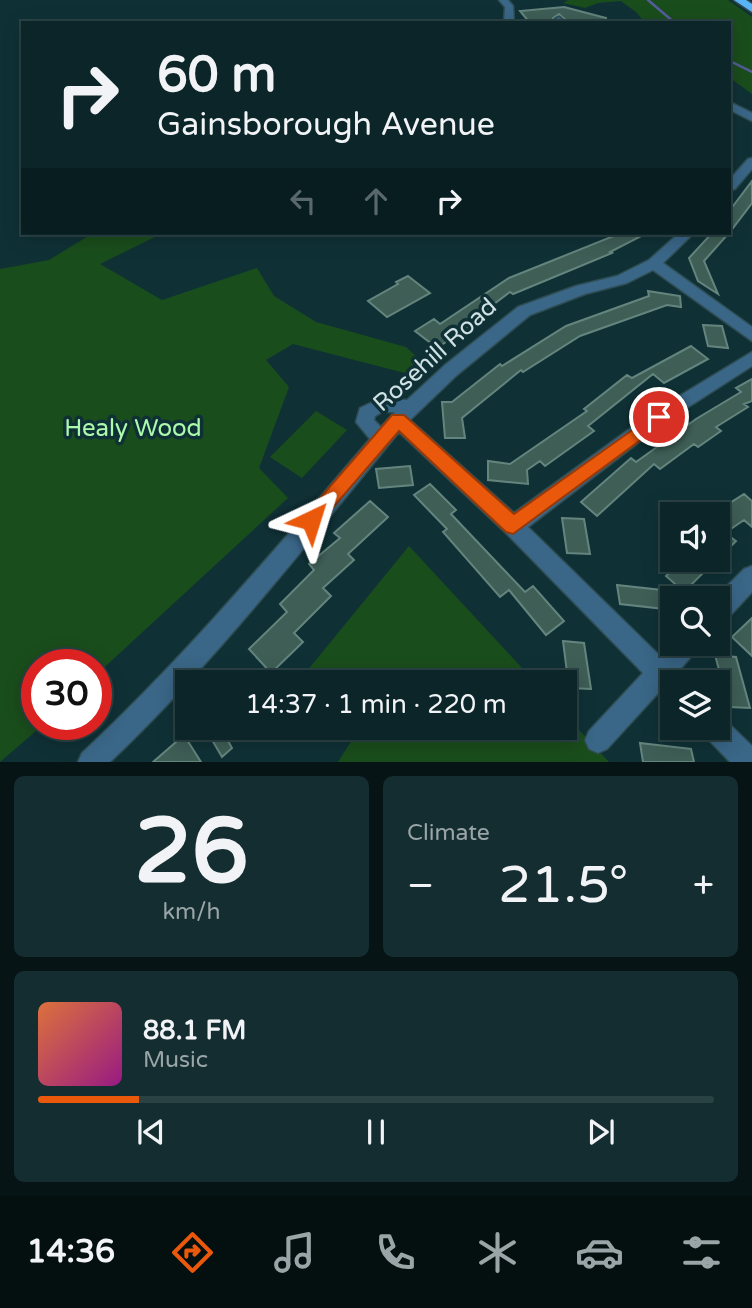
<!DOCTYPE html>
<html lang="en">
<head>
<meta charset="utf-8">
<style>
  body { margin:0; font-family:"Varela Round",sans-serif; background:#142d30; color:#f1f3f6; height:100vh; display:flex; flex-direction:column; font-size:26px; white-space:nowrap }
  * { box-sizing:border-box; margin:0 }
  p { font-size:23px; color:#9aa5a8 }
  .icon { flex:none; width:38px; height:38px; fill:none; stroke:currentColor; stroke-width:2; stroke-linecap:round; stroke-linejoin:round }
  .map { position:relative; height:762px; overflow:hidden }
  .sheet { display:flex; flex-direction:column; gap:14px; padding:14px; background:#061416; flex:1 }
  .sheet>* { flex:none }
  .hud { position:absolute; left:21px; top:21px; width:710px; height:214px; border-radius:0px; box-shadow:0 4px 18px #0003,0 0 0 2px #2b4245; background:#0b2528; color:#f1f3f6; overflow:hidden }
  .fabs { position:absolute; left:660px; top:502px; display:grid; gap:14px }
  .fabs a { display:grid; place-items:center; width:70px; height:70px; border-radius:0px; background:#0b2528; box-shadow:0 4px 18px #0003,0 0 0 2px #2b4245; font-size:35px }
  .speed { position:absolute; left:21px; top:649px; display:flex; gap:14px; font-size:35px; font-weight:700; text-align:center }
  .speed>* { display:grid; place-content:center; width:91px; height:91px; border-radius:50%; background:#0b2528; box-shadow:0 4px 18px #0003,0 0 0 2px #2b4245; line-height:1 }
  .speed .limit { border:10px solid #d22; background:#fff; color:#111 }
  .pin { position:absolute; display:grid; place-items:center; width:60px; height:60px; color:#fff; margin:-30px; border:4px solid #fff; border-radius:50%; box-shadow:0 2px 7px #0007 }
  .me { position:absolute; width:77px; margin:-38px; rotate:41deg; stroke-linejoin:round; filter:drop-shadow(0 0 5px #0008) }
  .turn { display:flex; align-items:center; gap:24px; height:147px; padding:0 21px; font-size:32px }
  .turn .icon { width:91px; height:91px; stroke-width:2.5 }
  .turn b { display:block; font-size:49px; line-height:60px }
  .lanes { display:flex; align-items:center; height:66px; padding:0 21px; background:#0003; justify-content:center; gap:35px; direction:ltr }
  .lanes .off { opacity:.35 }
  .big { font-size:52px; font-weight:600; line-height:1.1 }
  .sheet .widget { flex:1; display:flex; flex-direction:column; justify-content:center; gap:10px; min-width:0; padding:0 24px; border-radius:10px; background:#142d30 }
  .sheet .dial { align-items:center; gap:0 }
  .dial b { font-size:91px; line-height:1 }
  .song { display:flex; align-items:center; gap:21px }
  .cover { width:84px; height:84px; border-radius:10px; background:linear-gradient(135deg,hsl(20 70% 55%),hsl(310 70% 35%)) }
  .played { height:7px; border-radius:4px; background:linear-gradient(90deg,#ea580c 15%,#2b4245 15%) }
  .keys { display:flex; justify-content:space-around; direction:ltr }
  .heat { display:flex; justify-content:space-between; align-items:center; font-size:38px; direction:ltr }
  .sheet .tiles { flex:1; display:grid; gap:14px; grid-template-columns:1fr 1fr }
  .widget:last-child { grid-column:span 2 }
  .trip { position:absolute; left:175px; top:670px; width:402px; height:70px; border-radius:0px; background:#0b2528; box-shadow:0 4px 18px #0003,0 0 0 2px #2b4245; font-weight:600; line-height:70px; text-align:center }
  .tabs { display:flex; height:112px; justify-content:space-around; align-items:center; background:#040f10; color:#9aa5a8 }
  .tabs .icon { width:49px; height:49px }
  .tabs .current { color:#ea580c }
  .tabs b { font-size:32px; color:#f1f3f6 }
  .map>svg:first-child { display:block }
  .green { fill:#1a4d1c }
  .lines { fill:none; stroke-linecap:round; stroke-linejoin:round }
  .stream { stroke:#545c9c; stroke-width:2.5 }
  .building { fill:#3e5e56; stroke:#64857d; stroke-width:2 }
  .minor-casing { stroke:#2e4d52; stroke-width:3 }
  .highway-casing { stroke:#2e4d52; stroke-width:3 }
  .minor { fill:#3a6687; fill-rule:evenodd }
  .highway { fill:#5ab3f6; fill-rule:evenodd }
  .route { fill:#ea580c; stroke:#983908; stroke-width:2 }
  .labels { text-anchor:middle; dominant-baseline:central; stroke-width:7; stroke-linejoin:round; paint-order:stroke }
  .street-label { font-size:24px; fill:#d0e2e5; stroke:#0f3136 }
  .park-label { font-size:24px; fill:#acfaab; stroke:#0f3136 }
</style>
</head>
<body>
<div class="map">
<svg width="752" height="762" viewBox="0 0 752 762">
  <rect width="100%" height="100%" fill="#0f3136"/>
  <!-- green -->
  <path class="green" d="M568,0H728L752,17V94L730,78V23H645L636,12L621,1L598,3L585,8L563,3Z
    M93,233H163L100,264L162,300L257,268L274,296L316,322L406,347L429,368L420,377L293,344L266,360L289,387L259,468L288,498L96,675V665H37V724L43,725L0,762V269L49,260Z
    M316,411L347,430L302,478L270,457Z
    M409,546L535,682H307L302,677Z
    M565,715L609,762H338L355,735L349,728H565Z"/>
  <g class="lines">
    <!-- stream -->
    <path class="stream" d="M648,0L675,23
      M730,61L752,72"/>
  </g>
  <!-- building -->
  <path class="building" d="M564,7L606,18L605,23H569L559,14L553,18V23H530L520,11Z
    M752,181V203L730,232V210Z
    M621,233H647L610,252L612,253L513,294L510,292L478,316L481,318L437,348L415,331L434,319L440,324L509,278Z
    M712,233H729L704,261L718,294L698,281L689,258Z
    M408,276L430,293L387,317L368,301L398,284L396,282Z
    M648,291L680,296L681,307L667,305L580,336L523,372L521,370L462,418L465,438H445L442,402H452L500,364L502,366L566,326L649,296Z
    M703,325L722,326L728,348L708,346Z
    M691,346L708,359L664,383L653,374L588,426L594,431L545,466L540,461L527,470L528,484L488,480V461L510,464L587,411L584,409L627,375L632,378Z
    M752,379V401L744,404L748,407L716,427L721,431L698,447L694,444L660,469L654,464L597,516L581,502L631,458L636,462L696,419L741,392L736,388Z
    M410,466L413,485L379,488L376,469Z
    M430,484L456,510L451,514L525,592L533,586L564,621L546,635L509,590L500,597L443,532L447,529L414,495Z
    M744,494L752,501V527L744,520L725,533L736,541L718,559V527L727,518L719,510Z
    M370,501L388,517L348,554L354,560L323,588L331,596L294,633L303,642L271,673L249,649L287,612L280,604L314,570L309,564L340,538L334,533Z
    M562,518L584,519L590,554L567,553Z
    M683,560H716L684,592L666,576Z
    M617,585L662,590L665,609L620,604Z
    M752,618V656L732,637Z
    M563,641L584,643L591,689L569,688Z
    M715,655L736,657L750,708L729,707Z
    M205,728H241L227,739L232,748L222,757Z
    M184,735L201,762H153Z
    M640,743L691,749L694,762H643Z"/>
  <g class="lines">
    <!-- minor casing -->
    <g class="minor-casing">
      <path id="minor" d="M499,0H508L513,6L514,23H504L505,7Z
        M559,17L566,23H557L554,20Z
        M730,102L752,113V121L730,110Z
        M752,158V169L735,189L730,190V179L748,159Z
        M679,233H694L663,263L752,327V341L653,270L627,283L585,294L530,315L457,375L410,420L514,513L653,412L752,352V366L665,422L528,527L660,656L672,643L699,644L695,652L677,673L683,682H672V697L660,691L607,749L598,753L589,749L585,740L589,731L643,673L506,533L399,432C306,545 216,661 110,762H78L82,753C186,656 277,547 370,439L356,422L360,408L381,398L407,400L445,365L518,307L576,286L617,276L649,260ZM382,412H395L381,427L374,420L375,416Z
        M752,566V592L726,620L718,623V598H715L744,569Z
        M718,716L724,719L752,746V762H730L706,737L702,728H718Z"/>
    </g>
    <!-- highway casing -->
    <g class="highway-casing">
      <path id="highway" d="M734,0H746L752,4V12Z"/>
    </g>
    <!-- minor -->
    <use href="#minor" class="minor"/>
    <!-- highway -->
    <use href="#highway" class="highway"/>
  </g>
  <!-- route -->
  <path class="route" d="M659,411L665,413L667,417L665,422L513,534L506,532L399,431L317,526L311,529L304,526L301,520L392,415H404L514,514Z"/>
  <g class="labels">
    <!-- street labels -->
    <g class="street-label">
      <text transform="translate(435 355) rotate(-42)">Rosehill Road</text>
    </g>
    <!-- park labels -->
    <g class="park-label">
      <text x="133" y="428">Healy Wood</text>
    </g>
  </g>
</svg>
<div class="fabs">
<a><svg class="icon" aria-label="sound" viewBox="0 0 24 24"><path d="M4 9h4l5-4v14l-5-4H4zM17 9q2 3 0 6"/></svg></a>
<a><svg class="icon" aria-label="search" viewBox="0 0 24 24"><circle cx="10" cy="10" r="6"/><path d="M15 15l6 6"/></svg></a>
<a><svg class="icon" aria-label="layers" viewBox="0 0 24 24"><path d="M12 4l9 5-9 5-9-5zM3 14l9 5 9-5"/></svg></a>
</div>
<div class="speed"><div class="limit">30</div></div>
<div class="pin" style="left:659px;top:417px;background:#d93025"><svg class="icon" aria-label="arrive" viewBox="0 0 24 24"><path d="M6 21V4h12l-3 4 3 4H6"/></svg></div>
<svg class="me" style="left:311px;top:520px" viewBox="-20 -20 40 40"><path d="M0-17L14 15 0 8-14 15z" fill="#ea580c" stroke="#fff" stroke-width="4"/></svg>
<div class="trip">14:37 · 1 min · 220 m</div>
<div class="hud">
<div class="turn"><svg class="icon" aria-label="right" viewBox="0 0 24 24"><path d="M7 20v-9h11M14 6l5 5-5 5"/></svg><div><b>60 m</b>Gainsborough Avenue</div></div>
<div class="lanes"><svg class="icon off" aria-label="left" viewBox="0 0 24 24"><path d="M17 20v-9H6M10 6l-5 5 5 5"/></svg><svg class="icon off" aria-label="ahead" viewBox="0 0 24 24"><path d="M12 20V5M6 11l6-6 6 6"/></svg><svg class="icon" aria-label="right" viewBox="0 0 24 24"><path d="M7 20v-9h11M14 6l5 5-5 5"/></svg></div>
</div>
</div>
<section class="sheet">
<div class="tiles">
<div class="widget dial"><b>26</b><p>km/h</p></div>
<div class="widget"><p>Climate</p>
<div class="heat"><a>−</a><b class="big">21.5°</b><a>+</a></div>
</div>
<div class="widget">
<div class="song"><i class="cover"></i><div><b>88.1 FM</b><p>Music</p></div></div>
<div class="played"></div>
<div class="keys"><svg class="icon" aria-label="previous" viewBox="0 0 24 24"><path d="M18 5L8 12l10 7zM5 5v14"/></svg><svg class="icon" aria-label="pause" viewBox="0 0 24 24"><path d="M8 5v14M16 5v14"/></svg><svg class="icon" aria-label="next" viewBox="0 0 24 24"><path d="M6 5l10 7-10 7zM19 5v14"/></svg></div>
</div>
</div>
</section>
<nav class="tabs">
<b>14:36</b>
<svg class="icon current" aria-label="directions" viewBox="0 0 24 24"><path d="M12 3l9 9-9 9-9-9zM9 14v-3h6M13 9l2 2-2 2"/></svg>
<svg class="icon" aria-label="music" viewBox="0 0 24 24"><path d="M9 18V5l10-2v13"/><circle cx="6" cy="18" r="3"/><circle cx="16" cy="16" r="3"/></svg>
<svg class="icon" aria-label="phone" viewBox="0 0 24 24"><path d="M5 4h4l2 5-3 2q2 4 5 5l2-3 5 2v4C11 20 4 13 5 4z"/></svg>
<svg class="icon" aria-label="climate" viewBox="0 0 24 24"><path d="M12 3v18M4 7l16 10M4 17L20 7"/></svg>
<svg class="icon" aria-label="car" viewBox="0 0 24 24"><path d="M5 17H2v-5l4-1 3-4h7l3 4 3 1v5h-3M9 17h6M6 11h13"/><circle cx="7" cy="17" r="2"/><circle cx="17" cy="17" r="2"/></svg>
<svg class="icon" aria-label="filters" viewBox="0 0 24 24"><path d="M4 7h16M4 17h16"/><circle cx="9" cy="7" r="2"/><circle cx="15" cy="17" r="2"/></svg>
</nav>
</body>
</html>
